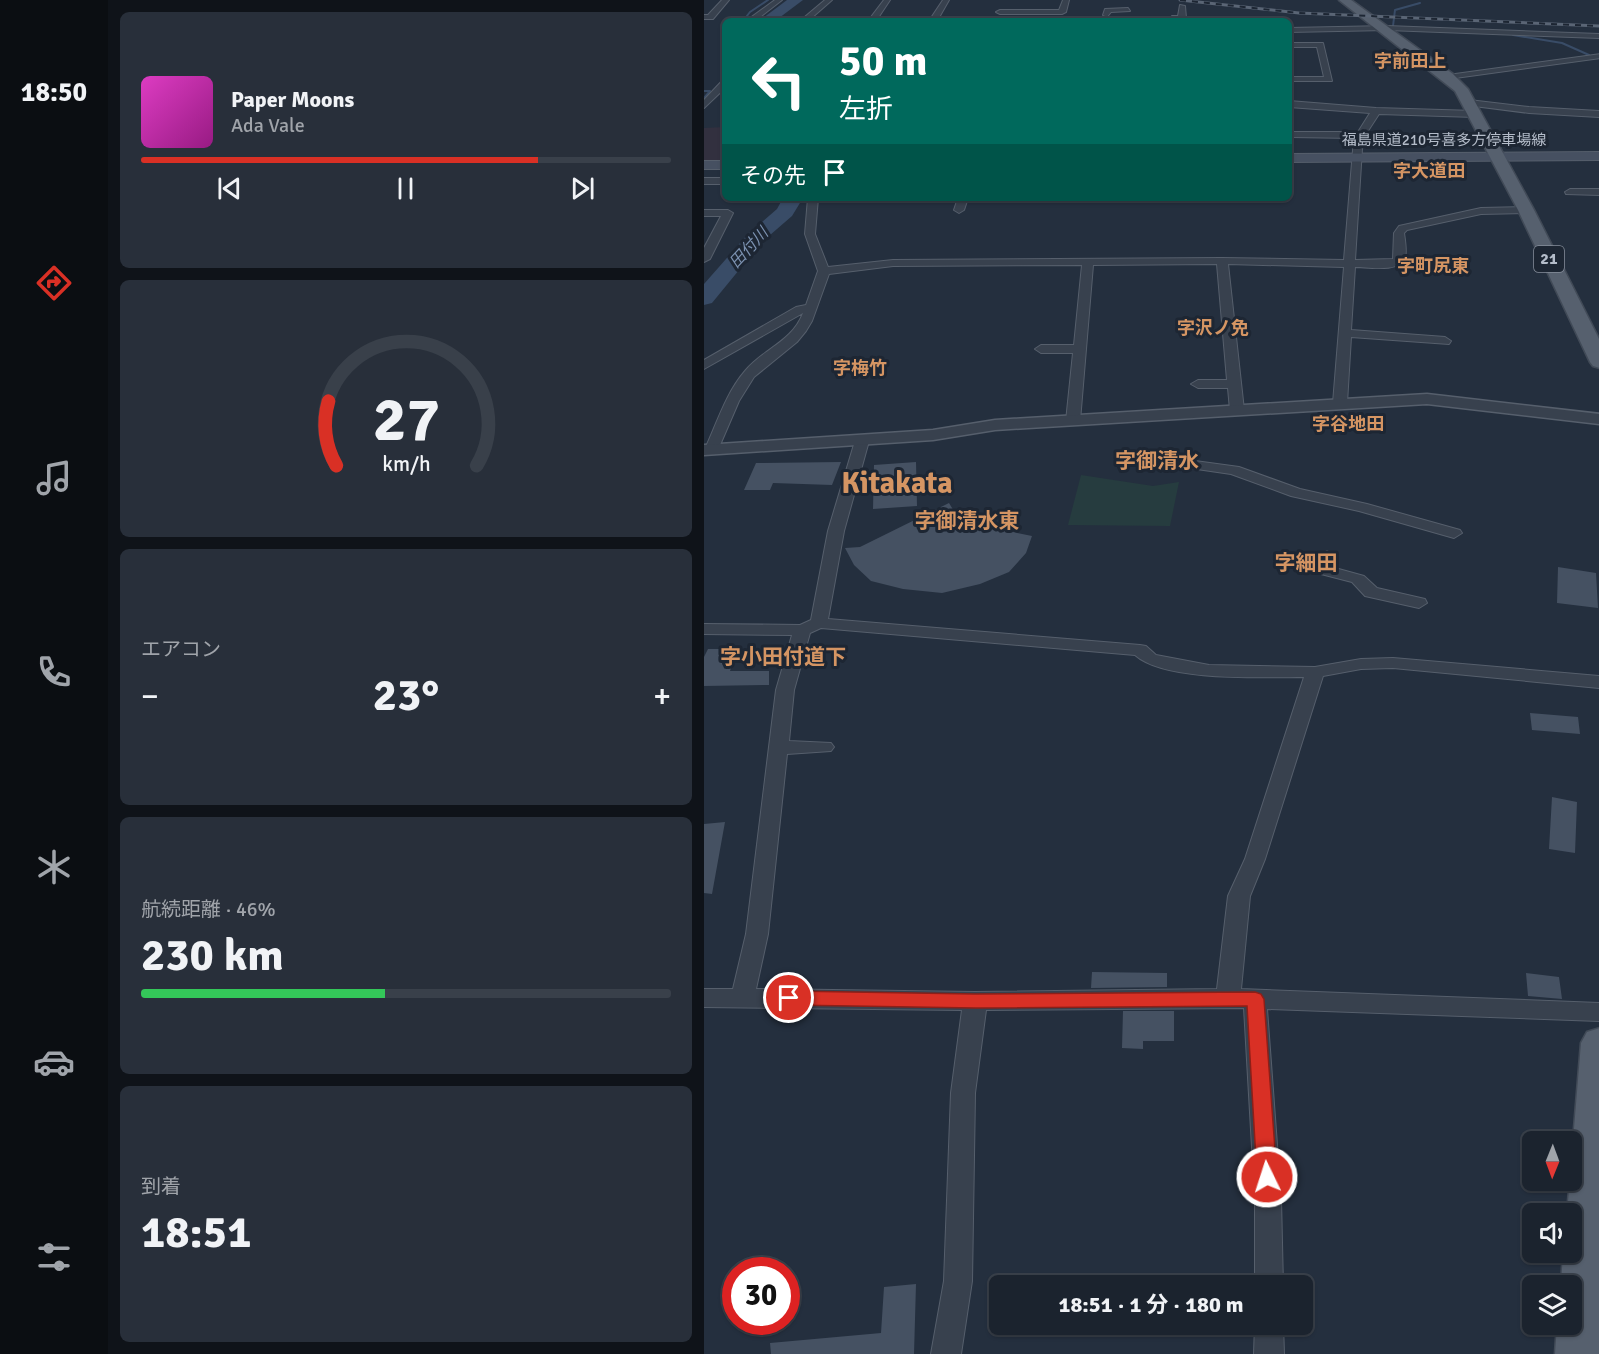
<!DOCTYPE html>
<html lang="ja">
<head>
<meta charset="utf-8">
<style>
  body { margin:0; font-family:Signika,"Noto Sans JP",sans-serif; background:#282f3a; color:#f1f3f6; height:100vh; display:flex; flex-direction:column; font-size:22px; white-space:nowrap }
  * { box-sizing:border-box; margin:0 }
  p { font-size:20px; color:#a0a4aa }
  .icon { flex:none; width:33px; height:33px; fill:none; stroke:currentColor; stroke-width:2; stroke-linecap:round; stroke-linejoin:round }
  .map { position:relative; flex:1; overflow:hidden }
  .panel { display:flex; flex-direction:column; gap:12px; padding:12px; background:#0f1319; width:596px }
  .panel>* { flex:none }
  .banner { position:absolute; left:18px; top:18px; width:570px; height:183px; border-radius:9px; box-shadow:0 2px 4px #0004,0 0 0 2px #39404a; background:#00695c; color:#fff; overflow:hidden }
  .needle { width:39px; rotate:181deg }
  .buttons { position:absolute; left:818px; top:1131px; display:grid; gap:12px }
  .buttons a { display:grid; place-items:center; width:60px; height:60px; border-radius:9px; background:#1b232e; box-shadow:0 2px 4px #0004,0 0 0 2px #39404a; font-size:30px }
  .speed { position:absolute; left:18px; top:1257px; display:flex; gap:12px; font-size:30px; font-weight:700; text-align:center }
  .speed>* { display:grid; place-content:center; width:78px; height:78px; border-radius:50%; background:#1b232e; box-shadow:0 2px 4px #0004,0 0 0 2px #39404a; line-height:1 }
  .speed .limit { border:9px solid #d22; background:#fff; color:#111 }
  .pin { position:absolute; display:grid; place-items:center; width:51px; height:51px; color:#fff; margin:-26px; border:3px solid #fff; border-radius:50%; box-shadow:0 2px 6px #0007 }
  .me { position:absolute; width:66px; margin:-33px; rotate:356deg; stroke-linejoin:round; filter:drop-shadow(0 0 4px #0008) }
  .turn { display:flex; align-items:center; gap:21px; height:126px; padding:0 18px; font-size:27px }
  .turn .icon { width:78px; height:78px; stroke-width:2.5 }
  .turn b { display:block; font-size:42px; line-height:51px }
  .then { display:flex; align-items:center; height:57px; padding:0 18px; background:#0003; gap:12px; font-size:22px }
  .big { font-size:45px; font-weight:700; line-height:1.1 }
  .panel .widget { flex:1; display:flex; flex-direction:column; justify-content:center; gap:9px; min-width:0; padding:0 21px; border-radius:9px; background:#282f3a }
  .panel .dial { align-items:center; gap:0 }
  .dial svg { height:156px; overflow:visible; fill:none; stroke:#39404a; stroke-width:7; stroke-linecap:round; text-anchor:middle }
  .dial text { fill:#f1f3f6; stroke:none }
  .song { display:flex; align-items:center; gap:18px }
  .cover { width:72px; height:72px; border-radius:9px; background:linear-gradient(135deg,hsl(310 70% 55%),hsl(310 70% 35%)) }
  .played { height:6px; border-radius:3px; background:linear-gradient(90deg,#d93025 75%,#39404a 75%) }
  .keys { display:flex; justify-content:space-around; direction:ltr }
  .heat { display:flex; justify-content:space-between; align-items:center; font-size:33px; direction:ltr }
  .charge { height:9px; border-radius:4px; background:linear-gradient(90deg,#34c759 46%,#39404a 0) }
  .trip { position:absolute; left:285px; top:1275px; width:324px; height:60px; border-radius:9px; background:#1b232e; box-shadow:0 2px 4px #0004,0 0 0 2px #39404a; font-weight:700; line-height:60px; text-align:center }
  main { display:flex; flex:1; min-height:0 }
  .dock { display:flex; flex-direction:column; width:108px; justify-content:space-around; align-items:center; background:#0b0e12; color:#a0a4aa }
  .dock .icon { width:42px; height:42px }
  .dock .current { color:#d93025 }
  .dock b { font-size:27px; color:#f1f3f6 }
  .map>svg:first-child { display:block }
  .medical { fill:#32303f }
  .green { fill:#263c3f }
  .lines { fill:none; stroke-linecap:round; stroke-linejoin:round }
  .stream { stroke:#394c67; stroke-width:2 }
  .river { fill:#394c67; fill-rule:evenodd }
  .building { fill:#455162 }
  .minor-casing { stroke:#565f6c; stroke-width:2 }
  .tertiary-casing { stroke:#565f6c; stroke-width:3 }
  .secondary-casing { stroke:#565f6c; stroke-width:2 }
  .primary-casing { stroke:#414a57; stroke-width:3 }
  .minor { fill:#38414e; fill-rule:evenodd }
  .tertiary { fill:#38414e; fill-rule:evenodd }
  .secondary { fill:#465061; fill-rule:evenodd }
  .primary { fill:#56606e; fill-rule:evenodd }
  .rail-casing { stroke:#5a6575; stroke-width:3 }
  .rail { stroke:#1d2633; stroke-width:2; stroke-dasharray:6; stroke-linecap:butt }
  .route { fill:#d93025; stroke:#8d1f18; stroke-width:1.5 }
  .labels { text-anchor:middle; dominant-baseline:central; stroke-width:6; stroke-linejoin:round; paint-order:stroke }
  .far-street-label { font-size:15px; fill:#b4bcc9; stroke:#1d2633 }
  .far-water-label { font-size:16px; font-style:italic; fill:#7c92b1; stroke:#1d2633 }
  .shield { fill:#1d2633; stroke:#878f9c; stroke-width:1.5 }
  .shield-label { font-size:16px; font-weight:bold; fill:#b4bcc9 }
  .far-quarter-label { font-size:18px; font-weight:bold; fill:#d59563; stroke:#1d2633 }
  .quarter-label { font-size:21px; font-weight:bold; fill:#d59563; stroke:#1d2633 }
  .town-label { font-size:30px; font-weight:bold; fill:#d59563; stroke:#1d2633 }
</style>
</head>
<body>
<main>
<nav class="dock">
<b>18:50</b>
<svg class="icon current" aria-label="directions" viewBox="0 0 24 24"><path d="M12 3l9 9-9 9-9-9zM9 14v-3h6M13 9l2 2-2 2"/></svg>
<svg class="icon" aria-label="music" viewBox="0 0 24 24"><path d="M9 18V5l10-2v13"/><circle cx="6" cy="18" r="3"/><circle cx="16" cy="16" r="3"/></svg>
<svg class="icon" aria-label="phone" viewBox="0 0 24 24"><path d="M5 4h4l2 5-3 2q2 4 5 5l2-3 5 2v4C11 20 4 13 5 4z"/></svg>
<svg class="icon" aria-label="climate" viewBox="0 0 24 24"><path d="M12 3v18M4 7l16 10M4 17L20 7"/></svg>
<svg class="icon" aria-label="car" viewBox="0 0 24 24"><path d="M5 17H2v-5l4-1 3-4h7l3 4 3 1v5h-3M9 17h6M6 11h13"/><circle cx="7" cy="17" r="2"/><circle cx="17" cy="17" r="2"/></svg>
<svg class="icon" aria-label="filters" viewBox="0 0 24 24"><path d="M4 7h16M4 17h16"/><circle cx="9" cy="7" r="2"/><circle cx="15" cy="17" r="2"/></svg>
</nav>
<section class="panel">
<div class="widget">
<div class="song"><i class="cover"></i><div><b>Paper Moons</b><p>Ada Vale</p></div></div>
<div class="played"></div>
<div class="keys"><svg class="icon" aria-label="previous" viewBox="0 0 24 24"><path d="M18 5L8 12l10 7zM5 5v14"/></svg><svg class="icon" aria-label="pause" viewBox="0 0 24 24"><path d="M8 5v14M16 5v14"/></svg><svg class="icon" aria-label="next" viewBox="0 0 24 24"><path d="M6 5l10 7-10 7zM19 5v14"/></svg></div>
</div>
<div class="widget dial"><svg viewBox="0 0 100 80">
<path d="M14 69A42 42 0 1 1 86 69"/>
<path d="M14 69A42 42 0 0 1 10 36" stroke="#d93025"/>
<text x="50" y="56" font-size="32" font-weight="700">27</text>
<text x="50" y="72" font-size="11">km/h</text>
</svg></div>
<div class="widget"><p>エアコン</p>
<div class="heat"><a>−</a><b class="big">23°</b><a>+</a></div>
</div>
<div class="widget"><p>航続距離 · 46%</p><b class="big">230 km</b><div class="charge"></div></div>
<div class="widget"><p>到着</p><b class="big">18:51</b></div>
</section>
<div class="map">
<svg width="896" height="1354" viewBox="0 0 896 1354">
  <rect width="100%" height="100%" fill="#242f3e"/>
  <!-- medical -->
  <path class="medical" d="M21,127V160H0V128Z"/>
  <!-- green -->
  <path class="green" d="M377,475L449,486L475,482L466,526L364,525Z"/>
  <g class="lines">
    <!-- stream -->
    <path class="stream" d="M39,21L46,12L64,0
      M689,26L691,10L716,3
      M809,35L858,43L885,55
      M0,91H6L0,98"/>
    <!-- river -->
    <path class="river" d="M83,0H99L71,21H55Z
      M79,198H99L88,216L58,242L8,303L0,305V284L44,234L73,209Z"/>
  </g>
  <!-- building -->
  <path class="building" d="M137,462L128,485L69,483L66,490H40L52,463Z
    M212,462L213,506L169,509L170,465Z
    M245,503L256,521L328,536L322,553L305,572L276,584L238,593L199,589L167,581L150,565L141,548L156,547Z
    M854,567L892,573L894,608L853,603Z
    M4,649H34L26,671H65V685L0,686V657Z
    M826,713L874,717L876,734L828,730Z
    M848,797L873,802L871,853L845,849Z
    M21,822L8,894L0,893V824Z
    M388,972L463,973V987L387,988Z
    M822,973L855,977L858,999L824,996Z
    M419,1011H470V1041H439V1049L418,1048Z
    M212,1284L210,1354H67L66,1343L177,1333L180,1287Z"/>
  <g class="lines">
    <!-- minor casing -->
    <g class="minor-casing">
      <path id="minor" d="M18,0H25L9,19H0V15H4Z
        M71,0H78L51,21H42Z
        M121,0H128L104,21H96Z
        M180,0H186L172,21H164Z
        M239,0H245L233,21H225Z
        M359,0H365L362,12L358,14H296L292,12L296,10H355Z
        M476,5L481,6L482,18L467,21L468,16H474Z
        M424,8L426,11L407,12L403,17L399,15L401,9Z
        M513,17H534L538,19L535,21H510Z
        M683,26L896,34V38L683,30L585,32V28Z
        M585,43H619L628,81H585V77H620L613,47H585Z
        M896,54V58L744,79L740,77L744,75Z
        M18,81H21V88L0,108V100Z
        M765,100L825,107L896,111V117L825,113L762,105V101Z
        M585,101L672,108L771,111L775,114L771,117L675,114L660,137L658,149L651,260L689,259L690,233L695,226L777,208L822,207L827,210L822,213L777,214L703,230L700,233C701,240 703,251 701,258C696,273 663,267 651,267L647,330L741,337L747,341L745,344L647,337L643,403L636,407L631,406L629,403L640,267L524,264L540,410L533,414L526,410L524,388H494L487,384L494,380H523L513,264L389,265L376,421L369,425L362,421L369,353H337L331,349L337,345H370L378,265L189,266L125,274L108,321L102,331L93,342L50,377L35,401L13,452H3L1,449C13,423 22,393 41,371C59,349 88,342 99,313L0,369V360L92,307L102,305L114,271L101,234L104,198H114L111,234L124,267L189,260L518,258L640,260L650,138L587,137L585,132H654L666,113L585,107Z
        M0,178H21V184H0Z
        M866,189H896V195L862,194L861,192Z
        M254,198H264L260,210L255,213L250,210Z
        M0,210H24L29,213L6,259L0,262V248L17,216H0Z
        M158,437L165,441L140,531L124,619L436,645L442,646L452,655L505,665L611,667L657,659L689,658L896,676V688L689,668L657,669L619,676L561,859L546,896L537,989L896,1003V1021L563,1009L577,1199L579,1286H551V1199L540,1008L282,1010L271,1093L268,1281L257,1354H227L240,1281L247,1093L258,1010L0,1007V989H29L42,934L72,690L88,635L0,634V624L96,625L107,620L124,531L151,441ZM117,628L431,655C461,682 559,677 600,677L541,859L524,896L513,989L271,992L52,989L64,934L83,754L127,751L130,747L127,743L85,741L90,690L106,633Z
        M491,461L535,467L596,489L663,504L756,530L758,533L750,538L655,511L587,496L527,474L486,468L484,465Z
        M623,551L631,556V568L660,576L673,588L721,599L723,603L715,608L661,596L648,582L617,574L615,571V556Z
        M551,1324H579L580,1354H550Z"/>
    </g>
    <!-- tertiary casing -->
    <g class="tertiary-casing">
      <path id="tertiary" d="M723,394L896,414V424L723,404L291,430L229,440L0,455V445L229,430L291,420Z"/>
    </g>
    <!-- secondary casing -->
    <g class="secondary-casing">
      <path id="secondary" d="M896,152V160L585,162V154Z
        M0,161H21V169H0Z"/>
    </g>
    <!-- primary casing -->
    <g class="primary-casing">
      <path id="primary" d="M635,0H647L749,74L764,89L830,210L896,341V368L889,366L886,362L814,210L751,91Z
        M896,1028V1354H851L853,1324H867V1286H857L859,1252H867V1214H863L877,1043L883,1032Z"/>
    </g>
    <!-- minor -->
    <use href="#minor" class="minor"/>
    <!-- tertiary -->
    <use href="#tertiary" class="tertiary"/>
    <!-- secondary -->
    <use href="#secondary" class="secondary"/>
    <!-- primary -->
    <use href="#primary" class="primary"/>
    <!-- rail casing -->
    <g class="rail-casing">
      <path id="rail" d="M476,0L595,13L896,26"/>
    </g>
    <!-- rail -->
    <use href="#rail" class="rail"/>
  </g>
  <!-- route -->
  <path class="route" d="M85,991L271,994L551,992L557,994L560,999L573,1177L570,1183L563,1186L556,1183L553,1177L543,1006L271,1008L85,1005L79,1003L76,998L79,993Z"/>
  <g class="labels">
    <!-- far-street labels -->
    <g class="far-street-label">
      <text x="740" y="140">福島県道210号喜多方停車場線</text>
    </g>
    <!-- far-water labels -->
    <g class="far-water-label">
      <text transform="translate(45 248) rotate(-47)">田付川</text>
    </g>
    <!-- shield labels -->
    <rect class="shield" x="830" y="246" width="30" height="26" rx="4.5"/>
    <g class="shield-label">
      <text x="845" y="259">21</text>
    </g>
    <!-- far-quarter labels -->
    <g class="far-quarter-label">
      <text x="706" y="61">字前田上</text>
      <text x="725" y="171">字大道田</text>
      <text x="729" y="266">字町尻東</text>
      <text x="509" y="328">字沢ノ免</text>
      <text x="156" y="368">字梅竹</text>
      <text x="644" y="424">字谷地田</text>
    </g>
    <!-- quarter labels -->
    <g class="quarter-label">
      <text x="453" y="461">字御清水</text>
      <text x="263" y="521">字御清水東</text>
      <text x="602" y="563">字細田</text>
      <text x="79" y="657">字小田付道下</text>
    </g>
    <!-- town labels -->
    <g class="town-label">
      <text x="193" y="483">Kitakata</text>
    </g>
  </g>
</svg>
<div class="buttons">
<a><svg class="needle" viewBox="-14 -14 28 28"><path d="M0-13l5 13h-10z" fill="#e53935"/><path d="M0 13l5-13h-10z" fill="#a0a4aa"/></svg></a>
<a><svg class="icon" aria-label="sound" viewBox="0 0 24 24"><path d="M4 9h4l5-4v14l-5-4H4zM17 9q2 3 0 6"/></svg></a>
<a><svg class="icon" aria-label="layers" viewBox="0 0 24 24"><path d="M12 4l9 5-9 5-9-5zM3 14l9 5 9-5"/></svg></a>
</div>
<div class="speed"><div class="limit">30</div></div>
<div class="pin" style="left:85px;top:998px;background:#d93025"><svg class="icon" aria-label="arrive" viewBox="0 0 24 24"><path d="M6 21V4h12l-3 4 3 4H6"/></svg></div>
<svg class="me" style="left:563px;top:1177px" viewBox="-20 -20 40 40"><circle r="17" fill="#d93025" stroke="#fff" stroke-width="3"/><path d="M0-11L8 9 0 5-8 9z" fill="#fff"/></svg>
<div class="trip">18:51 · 1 分 · 180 m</div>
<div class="banner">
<div class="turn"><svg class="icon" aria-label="left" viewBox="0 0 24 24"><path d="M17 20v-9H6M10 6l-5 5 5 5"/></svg><div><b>50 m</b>左折</div></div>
<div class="then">その先<svg class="icon" aria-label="arrive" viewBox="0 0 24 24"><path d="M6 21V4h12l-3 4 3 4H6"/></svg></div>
</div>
</div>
</main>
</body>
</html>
